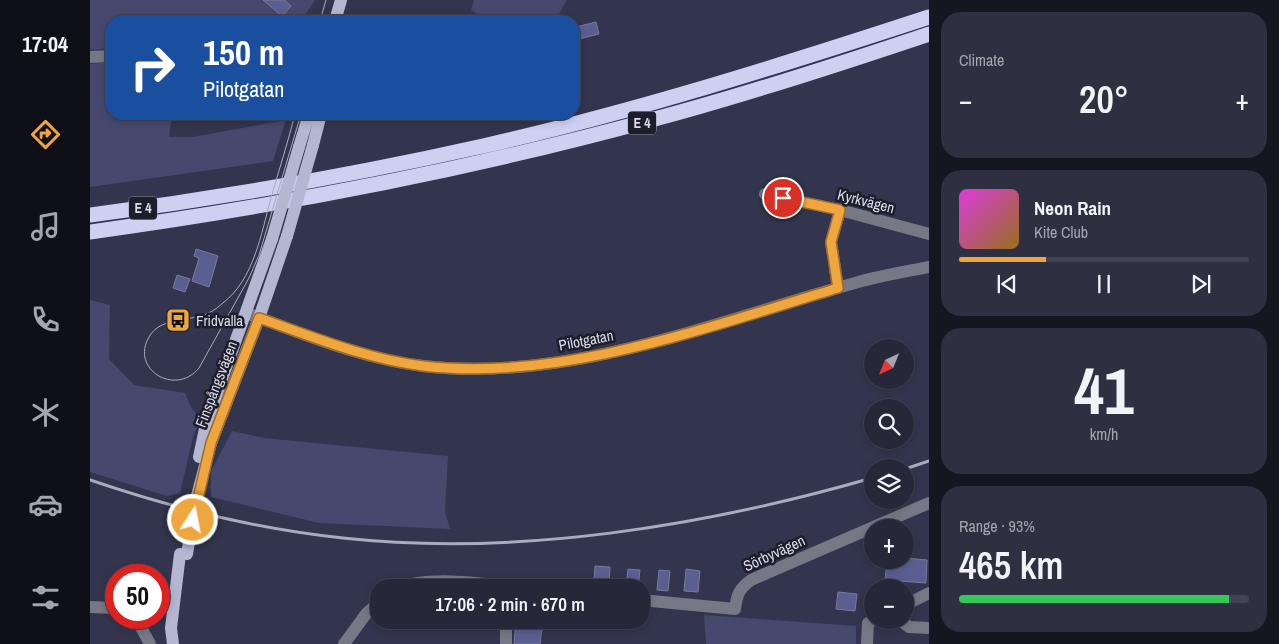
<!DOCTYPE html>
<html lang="en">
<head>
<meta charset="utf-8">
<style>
  body { margin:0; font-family:"Archivo Narrow",sans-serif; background:#2e3042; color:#f1f3f6; height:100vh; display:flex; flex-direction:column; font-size:19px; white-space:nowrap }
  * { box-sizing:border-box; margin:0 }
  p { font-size:16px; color:#a4a6af }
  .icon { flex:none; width:28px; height:28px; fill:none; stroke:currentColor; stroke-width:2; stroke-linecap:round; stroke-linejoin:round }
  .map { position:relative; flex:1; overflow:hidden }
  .side { display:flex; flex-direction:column; gap:12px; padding:12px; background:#151620; width:350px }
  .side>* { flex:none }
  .hud { position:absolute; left:15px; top:15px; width:475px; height:105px; border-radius:20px; box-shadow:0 2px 8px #0003,0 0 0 1px #424454; background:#1a4fa0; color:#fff; overflow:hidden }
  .needle { width:32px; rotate:223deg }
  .buttons { position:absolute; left:774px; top:339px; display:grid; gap:10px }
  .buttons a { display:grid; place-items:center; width:50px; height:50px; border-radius:50%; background:#26283a; box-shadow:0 2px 8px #0003,0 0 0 1px #424454; font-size:25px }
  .speed { position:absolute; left:15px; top:564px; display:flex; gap:10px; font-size:25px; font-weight:700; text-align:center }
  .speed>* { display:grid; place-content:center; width:65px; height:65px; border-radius:50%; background:#26283a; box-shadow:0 2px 8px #0003,0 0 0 1px #424454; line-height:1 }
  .speed .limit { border:8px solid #d22; background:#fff; color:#111 }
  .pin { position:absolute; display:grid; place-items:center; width:42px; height:42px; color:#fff; margin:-21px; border:2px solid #fff; border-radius:50%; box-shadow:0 1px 5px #0007 }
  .me { position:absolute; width:55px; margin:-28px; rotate:11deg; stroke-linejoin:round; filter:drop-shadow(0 0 4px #0008) }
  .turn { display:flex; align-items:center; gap:18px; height:105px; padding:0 15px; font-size:22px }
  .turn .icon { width:65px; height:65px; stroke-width:2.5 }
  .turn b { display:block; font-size:35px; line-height:42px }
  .big { font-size:38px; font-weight:600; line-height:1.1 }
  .side .tile { flex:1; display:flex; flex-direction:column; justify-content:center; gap:8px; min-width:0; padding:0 18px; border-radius:20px; background:#2e3042 }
  .side .dial { align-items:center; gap:0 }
  .dial b { font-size:65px; line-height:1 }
  .song { display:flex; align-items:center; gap:15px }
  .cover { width:60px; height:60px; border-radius:8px; background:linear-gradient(135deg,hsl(300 70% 55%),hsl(40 70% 35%)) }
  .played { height:5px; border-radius:2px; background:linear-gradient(90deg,#f0a63f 30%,#424454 30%) }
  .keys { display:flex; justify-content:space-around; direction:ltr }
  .heat { display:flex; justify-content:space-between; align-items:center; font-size:28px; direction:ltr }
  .charge { height:8px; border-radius:4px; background:linear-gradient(90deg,#34c759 93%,#424454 0) }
  .trip { position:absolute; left:280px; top:579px; width:280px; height:50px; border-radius:20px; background:#26283a; box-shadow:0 2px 8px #0003,0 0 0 1px #424454; font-weight:600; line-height:50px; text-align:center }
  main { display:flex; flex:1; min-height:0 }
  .tab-bar { display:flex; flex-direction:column; width:90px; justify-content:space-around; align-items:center; background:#0f1017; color:#a4a6af }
  .tab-bar .icon { width:35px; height:35px }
  .tab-bar .active { color:#f0a63f }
  .tab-bar b { font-size:22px; color:#f1f3f6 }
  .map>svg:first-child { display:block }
  .green { fill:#46486e }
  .building { fill:#5b5e91; stroke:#797b99 }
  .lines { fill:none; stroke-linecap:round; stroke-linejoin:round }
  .minor { stroke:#767885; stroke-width:12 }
  .major { stroke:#b4b7d2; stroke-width:12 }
  .highway { stroke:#cdd0f1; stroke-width:15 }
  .tram { stroke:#a9abbe; stroke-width:1 }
  .rail { stroke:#a9abbe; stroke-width:3 }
  .major-bridge { stroke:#b4b7d2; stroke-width:12 }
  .route-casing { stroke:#9c6c29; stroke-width:12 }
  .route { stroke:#f0a63f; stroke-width:9 }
  .labels { text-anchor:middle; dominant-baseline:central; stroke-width:5; stroke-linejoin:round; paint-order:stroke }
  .shield { fill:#1d1e29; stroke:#a1a3b2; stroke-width:1 }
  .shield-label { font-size:14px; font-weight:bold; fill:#dadcec }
  .street-label { font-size:15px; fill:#dadcec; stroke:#1d1e29 }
  .poi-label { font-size:15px; fill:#dadcec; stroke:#1d1e29; text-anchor:start }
</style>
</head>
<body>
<main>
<nav class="tab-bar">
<b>17:04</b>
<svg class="icon active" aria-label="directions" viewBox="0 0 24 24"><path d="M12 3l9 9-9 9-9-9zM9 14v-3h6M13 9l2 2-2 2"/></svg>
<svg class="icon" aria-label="music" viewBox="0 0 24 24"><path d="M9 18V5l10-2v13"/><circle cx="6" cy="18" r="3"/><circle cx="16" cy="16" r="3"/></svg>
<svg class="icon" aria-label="phone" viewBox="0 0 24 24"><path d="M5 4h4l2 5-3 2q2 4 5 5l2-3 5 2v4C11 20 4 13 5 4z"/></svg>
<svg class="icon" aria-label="climate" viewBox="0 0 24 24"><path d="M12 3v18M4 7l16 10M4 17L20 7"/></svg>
<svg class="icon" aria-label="car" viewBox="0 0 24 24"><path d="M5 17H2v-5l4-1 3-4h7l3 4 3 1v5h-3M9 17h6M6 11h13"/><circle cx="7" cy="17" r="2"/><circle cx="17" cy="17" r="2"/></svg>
<svg class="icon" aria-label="filters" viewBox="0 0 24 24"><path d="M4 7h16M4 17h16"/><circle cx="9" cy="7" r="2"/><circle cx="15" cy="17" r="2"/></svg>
</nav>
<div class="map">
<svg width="839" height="644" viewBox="0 0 839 644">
  <rect width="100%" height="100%" fill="#33354e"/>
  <!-- green -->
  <path class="green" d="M0,0H225L211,21H21V48L0,50Z
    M384,0H477L466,19L460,21H397L381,10Z
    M21,62V114H82L79,137H103L196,120L183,161L0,187V64Z
    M0,300L20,305L19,359L44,385L95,393L100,405L110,420L103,437L90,493L77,496L0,472Z
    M142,431L174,438L358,456L355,512L360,529L229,523L121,497V471Z
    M614,615L766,626V644H616Z"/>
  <!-- building -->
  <path class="building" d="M173,0H194L201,6L192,16Z
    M506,22L509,34L489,39L486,27Z
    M106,249L128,256L119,287L102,281L109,258L104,256Z
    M87,275L100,279L95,292L83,288Z
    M815,558L837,560L836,583L795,580L797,560H815Z
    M505,566L520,567L519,584L504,582Z
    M538,569L550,570L548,588H536Z
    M596,569L610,571L608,592L594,591Z
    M569,570L580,571L578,591L567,590Z
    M748,592L767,594L765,611L746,609Z
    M426,620H453L450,644H424Z"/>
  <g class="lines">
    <!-- minor -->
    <path class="minor" d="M0,57L21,56
      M675,194L750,210L839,234
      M748,288L741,242L750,210
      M156,313C214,334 272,359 333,366C480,383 626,321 765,283C789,276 814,272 839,267
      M311,588C336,576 396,583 424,588
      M551,600L645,609C647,594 649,589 661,580L839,503
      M815,605L839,593
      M0,607L26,608
      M46,618L60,644
      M416,620V644
      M810,620L819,627L839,628
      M254,644L276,614L289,602
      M777,644L778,623L784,620"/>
    <!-- major -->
    <path class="major" d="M245,21L251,0
      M223,145L231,114
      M209,147L219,114
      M109,457L116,424L128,390L182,239
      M107,496L121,443L169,318L197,236
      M83,644L81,628L90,554"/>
    <!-- highway -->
    <path class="highway" d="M0,215C132,198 263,175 393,146C544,112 692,65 839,17
      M0,232C189,206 377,170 561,120C655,95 747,65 839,34"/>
    <!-- tram -->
    <path class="tram" d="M230,21L236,0
      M205,114C198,142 189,170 181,198C171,234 164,279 133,303C126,309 119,314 110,316C93,321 69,319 59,337C40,369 85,397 109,368L159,278L169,255L211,114"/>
    <!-- rail -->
    <path class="rail" d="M815,469L839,461
      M0,480C82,508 166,529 253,538C427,557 615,526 782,478"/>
    <!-- major-bridge -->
    <path class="major-bridge" d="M197,236L223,145
      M182,239L209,147
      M97,554L107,496"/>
  </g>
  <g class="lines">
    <!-- route casing -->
    <g class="route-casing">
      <path id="route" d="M103,520L121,443L169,318C223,337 276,359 333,366C469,382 618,327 748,288L741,242L750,210L693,198"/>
    </g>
    <!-- route -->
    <use href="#route" class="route"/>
  </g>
  <!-- icons -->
  <defs>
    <g id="bus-square" transform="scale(1.25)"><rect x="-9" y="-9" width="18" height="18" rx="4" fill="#f0a63f" stroke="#1d1e29"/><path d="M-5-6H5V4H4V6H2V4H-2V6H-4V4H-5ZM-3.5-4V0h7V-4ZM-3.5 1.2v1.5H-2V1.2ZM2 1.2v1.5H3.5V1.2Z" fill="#111"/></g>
  </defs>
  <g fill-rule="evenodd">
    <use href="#bus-square" x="88" y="320"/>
  </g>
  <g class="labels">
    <!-- shield labels -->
    <g class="shield">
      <rect x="538" y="111.5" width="28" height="23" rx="4"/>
      <rect x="39" y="196.5" width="28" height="23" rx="4"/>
    </g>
    <g class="shield-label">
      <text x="552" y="123">E 4</text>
      <text x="53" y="208">E 4</text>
    </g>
    <!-- street labels -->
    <g class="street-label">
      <text transform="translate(776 201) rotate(14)">Kyrkvägen</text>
      <text transform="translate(496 340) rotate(-11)">Pilotgatan</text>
      <text transform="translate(126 384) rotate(-69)">Finspångsvägen</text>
      <text transform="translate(684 553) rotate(-25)">Sörbyvägen</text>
    </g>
    <!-- poi labels -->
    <g class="poi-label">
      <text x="106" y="320">Fridvalla</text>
    </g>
  </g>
</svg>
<div class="buttons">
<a><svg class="needle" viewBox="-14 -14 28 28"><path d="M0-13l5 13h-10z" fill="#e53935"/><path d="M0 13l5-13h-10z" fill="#a4a6af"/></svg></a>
<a><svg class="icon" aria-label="search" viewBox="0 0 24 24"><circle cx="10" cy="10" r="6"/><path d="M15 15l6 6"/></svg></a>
<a><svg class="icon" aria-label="layers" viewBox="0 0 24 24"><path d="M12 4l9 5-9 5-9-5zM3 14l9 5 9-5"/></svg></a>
<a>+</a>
<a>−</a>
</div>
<div class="speed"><div class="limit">50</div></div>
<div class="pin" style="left:693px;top:198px;background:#d93025"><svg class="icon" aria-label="arrive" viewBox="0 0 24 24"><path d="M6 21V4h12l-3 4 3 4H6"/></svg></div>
<svg class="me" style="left:103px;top:520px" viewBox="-20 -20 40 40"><circle r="17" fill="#f0a63f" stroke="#fff" stroke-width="3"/><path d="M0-11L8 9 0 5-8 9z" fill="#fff"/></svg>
<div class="trip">17:06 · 2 min · 670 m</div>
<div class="hud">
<div class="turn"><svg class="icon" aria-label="right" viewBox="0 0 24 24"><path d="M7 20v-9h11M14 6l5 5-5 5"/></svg><div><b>150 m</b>Pilotgatan</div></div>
</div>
</div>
<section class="side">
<div class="tile"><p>Climate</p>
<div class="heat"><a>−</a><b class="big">20°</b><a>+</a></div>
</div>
<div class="tile">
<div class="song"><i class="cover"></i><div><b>Neon Rain</b><p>Kite Club</p></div></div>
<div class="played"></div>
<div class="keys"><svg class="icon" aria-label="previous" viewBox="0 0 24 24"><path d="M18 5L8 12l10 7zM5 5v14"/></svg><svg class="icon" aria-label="pause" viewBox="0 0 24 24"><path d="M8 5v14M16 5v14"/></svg><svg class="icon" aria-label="next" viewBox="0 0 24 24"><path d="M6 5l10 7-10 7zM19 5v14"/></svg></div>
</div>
<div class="tile dial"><b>41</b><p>km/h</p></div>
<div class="tile"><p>Range · 93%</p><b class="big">465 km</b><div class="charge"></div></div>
</section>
</main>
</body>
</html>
